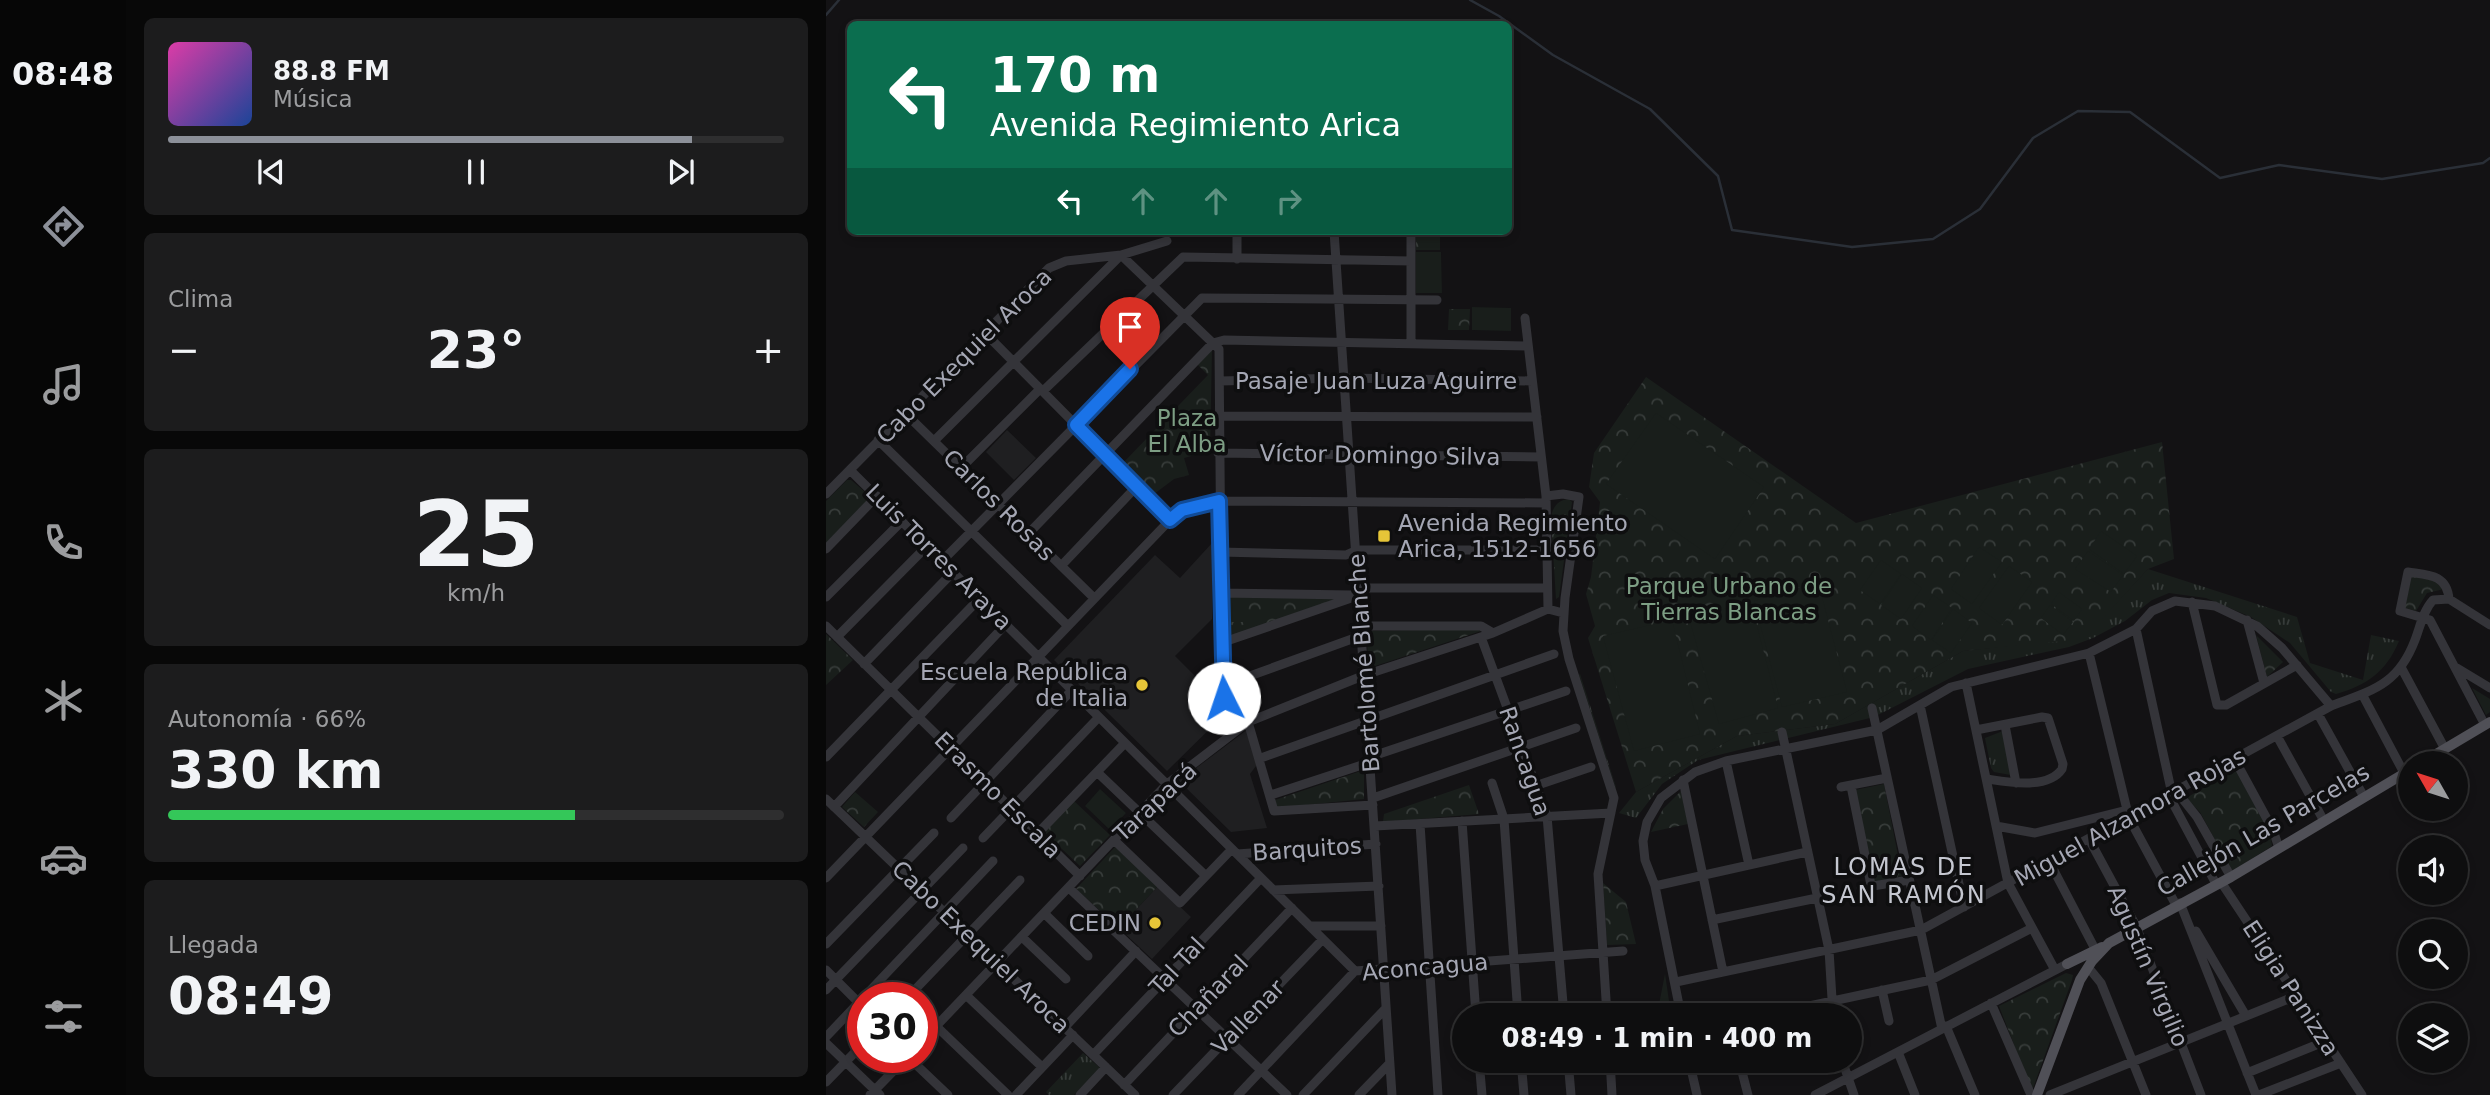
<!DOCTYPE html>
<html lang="es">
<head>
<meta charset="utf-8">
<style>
  body { margin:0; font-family:"DejaVu Sans",sans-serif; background:#1c1c1d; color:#f1f3f6; height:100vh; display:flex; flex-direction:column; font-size:26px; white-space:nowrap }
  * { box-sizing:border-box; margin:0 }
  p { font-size:23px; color:#9b9c9e }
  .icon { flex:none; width:38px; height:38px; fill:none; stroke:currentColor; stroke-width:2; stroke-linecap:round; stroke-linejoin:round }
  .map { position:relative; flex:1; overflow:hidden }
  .panel { display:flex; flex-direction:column; gap:18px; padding:18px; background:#080808; width:700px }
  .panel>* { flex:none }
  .hud { position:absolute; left:21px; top:21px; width:665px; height:214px; border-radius:10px; box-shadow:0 4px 10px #0003,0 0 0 2px #2e2e2f; background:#0b6e4f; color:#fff; overflow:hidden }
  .needle { width:46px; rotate:309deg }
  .fabs { position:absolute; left:1572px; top:751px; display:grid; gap:14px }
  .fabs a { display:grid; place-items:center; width:70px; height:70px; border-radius:50%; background:#0e0e0f; box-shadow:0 4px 10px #0003,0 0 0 2px #2e2e2f; font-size:35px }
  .speed { position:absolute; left:21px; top:982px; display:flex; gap:14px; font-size:35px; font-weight:700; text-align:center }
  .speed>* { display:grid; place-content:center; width:91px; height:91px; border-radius:50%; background:#0e0e0f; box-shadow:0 4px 10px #0003,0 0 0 2px #2e2e2f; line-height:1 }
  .speed .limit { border:10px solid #d22; background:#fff; color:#111 }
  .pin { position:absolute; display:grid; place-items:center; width:60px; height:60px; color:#fff; margin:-72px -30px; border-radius:50% 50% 50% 0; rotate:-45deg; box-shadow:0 0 7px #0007 }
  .pin .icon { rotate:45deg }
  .me { position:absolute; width:77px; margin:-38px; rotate:356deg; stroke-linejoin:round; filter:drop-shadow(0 0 5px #0008) }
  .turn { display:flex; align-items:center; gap:24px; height:147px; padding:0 28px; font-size:32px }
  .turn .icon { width:91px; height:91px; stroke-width:2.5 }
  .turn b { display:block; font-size:49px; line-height:60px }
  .lanes { display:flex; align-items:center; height:66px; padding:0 28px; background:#0003; justify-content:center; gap:35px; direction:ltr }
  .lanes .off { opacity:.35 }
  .big { font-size:52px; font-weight:700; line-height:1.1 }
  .panel .card { flex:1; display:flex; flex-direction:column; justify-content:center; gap:10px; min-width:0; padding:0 24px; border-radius:10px; background:#1c1c1d }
  .panel .dial { align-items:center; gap:0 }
  .dial b { font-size:91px; line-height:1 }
  .song { display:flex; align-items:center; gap:21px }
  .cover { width:84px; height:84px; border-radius:10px; background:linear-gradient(135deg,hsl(320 70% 55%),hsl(220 70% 35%)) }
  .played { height:7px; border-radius:4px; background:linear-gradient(90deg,#8c9099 85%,#2e2e2f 85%) }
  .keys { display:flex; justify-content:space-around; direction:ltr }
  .heat { display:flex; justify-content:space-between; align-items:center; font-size:38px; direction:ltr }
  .charge { height:10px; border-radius:5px; background:linear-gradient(90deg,#34c759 66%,#2e2e2f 0) }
  .trip { position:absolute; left:626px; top:1003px; width:410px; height:70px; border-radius:35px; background:#0e0e0f; box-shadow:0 4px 10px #0003,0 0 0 2px #2e2e2f; font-weight:700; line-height:70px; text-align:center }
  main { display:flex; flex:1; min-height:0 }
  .tabs { display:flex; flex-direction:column; width:126px; justify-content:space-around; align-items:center; background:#060606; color:#9b9c9e }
  .tabs .icon { width:49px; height:49px }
  .tabs .active { color:#8c9099 }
  .tabs b { font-size:32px; color:#f1f3f6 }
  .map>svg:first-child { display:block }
  .built { fill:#1f1f21 }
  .grass { fill:url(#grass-tufts) }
  .forest { fill:url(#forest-crowns) }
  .pitch { fill:#191e1b }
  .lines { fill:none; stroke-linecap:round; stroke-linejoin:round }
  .stream { stroke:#2a2f37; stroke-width:2.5 }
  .minor { stroke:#343439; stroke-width:9 }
  .major { stroke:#505057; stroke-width:10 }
  .route-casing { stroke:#114b97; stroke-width:18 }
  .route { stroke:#1a73e8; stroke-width:12 }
  .poi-dot { fill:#e6c538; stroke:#0e0e0f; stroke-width:2.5 }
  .labels { text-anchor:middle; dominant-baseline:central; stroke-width:7; stroke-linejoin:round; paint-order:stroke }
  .street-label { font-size:23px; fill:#a5a7b4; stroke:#0e0e0f }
  .park-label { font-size:23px; fill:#7d9e84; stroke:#0e0e0f }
  .poi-label { font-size:23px; fill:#a5a7b4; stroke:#0e0e0f; text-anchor:end }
  .neighbourhood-label { font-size:24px; letter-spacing:2px; fill:#c5c7d0; stroke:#0e0e0f }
</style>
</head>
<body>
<main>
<nav class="tabs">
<b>08:48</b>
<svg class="icon active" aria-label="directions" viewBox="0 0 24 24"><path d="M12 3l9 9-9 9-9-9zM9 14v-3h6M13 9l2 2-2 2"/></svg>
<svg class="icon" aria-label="music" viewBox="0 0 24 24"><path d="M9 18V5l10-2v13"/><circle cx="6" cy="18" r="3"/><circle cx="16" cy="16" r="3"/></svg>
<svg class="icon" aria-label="phone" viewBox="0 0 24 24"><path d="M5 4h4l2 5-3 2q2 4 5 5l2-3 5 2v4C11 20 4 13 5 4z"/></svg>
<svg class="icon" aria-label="climate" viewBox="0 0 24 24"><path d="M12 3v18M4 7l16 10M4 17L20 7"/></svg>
<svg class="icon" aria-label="car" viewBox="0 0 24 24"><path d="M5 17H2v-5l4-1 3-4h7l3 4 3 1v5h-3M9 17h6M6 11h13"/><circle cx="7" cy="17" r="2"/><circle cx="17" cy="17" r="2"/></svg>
<svg class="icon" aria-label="filters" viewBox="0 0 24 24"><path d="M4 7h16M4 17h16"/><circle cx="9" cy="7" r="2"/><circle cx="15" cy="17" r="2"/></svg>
</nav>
<section class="panel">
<div class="card">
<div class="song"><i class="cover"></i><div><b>88.8 FM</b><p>Música</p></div></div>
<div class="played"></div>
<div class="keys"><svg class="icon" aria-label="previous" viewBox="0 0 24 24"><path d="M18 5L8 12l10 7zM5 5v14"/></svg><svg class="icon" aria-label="pause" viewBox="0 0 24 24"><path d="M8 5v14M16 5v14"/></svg><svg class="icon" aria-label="next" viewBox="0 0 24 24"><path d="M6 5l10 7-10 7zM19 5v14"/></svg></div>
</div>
<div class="card"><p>Clima</p>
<div class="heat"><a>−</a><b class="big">23°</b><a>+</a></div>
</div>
<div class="card dial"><b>25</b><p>km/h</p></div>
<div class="card"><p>Autonomía · 66%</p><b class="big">330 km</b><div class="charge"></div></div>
<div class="card"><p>Llegada</p><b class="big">08:49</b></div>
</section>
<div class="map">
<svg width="1664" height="1095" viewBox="0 0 1664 1095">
  <defs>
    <pattern id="grass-tufts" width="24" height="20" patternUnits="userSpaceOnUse" patternTransform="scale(1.75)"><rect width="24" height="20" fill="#191e1b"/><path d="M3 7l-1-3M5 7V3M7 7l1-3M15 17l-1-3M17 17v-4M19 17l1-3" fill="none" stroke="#373c3a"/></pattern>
    <pattern id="forest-crowns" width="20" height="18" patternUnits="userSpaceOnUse" patternTransform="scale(1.75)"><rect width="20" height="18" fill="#191e1b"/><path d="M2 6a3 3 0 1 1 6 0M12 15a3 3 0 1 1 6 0" fill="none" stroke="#373c3a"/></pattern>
  </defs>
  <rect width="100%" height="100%" fill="#131214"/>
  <!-- built -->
  <path class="built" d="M181,430L210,458L188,480L160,452Z
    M386,543V619L349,656L403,710L341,771L228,660L329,555L354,578Z
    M422,729L433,762L424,774L441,828L405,832L353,781Z
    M332,886L365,917L326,959L293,928Z"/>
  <!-- grass -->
  <path class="grass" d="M743,499L746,502L733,597L730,599L725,519C726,507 732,500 743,499Z
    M1322,569L1471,617L1484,663L1537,680L1545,635L1573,641C1560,672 1541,685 1510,694L1505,692L1464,643L1425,617L1380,598L1343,593L1326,600L1299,621L1267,638L1243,647L1142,669L1048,717L872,760L836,784L810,818L793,813L810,792L911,736L1009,724L1137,651L1258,638Z
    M754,674L790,787V789L753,675Z
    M1646,688L1664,699V712L1660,715Z
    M1177,731L1185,775L1168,772L1165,768L1159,738Z
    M839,974L845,1015H831Z
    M257,1053L274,1068L248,1095H223L220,1092Z"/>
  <!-- forest -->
  <path class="forest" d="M590,231H614V250H590Z
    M623,309H644L643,330H622Z
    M386,348L384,451L358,458L363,475L348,479L328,494L297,463L382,375L371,364Z
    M820,377L1030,523L1336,442L1348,559L1322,569L1258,639L1137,651L1009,724L911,736L810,792L762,638L769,626L760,594L765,577L774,502L763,487L768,453Z
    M21,480H25L46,498L0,543V501Z
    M1584,574L1608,579L1618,589L1601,593L1590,611L1576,607Z
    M520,596L403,637L402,597Z
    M651,629L655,631L543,668L540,631Z
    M0,634L27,660L0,685Z
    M1430,635L1457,662L1441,677Z
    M1411,769L1443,825L1446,846L1406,871L1374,812L1360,798Z
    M538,770V799L450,808L449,800Z
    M1058,784L1076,876L1048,882L1029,790Z
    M643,785L653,814L557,822L558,814Z
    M855,791L862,824L825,832L837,809Z
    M29,792L52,812L38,827L16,807Z
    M248,801L284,835L254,866L218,832Z
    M289,847L332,886L293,928L250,889Z
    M777,883L800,902L810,944L781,945Z
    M1240,973L1247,975L1246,980L1206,1091L1173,1006Z"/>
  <!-- pitch -->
  <path class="pitch" d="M590,252H615L616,293H590Z
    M646,307L685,308V331L646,330Z
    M830,413L938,487L889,559L780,484Z
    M1275,531L1311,556L1298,574L1263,549Z
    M1153,547L1176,562L1146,604L1125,589Z
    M1262,551L1297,575L1285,592L1249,569Z
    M1055,560L1075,574L1054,604L1034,590Z
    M1183,566L1206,582L1176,625L1153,608Z
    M1076,574L1096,588L1075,619L1055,605Z
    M992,582L1021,692L956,707L928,601Z
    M1233,592L1256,609L1248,621L1225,604Z
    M1107,595L1126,608L1105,640L1086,626Z
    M925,602L952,708L893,724L863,618Z
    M407,603H422V622H406Z
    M1224,605L1247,622L1237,635L1215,618Z
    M1127,609L1146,623L1125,653L1106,640Z
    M846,620L874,734L808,751L777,636Z
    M274,789L300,813L284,830L259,806Z"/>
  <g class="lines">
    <!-- stream -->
    <path class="stream" d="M644,0L673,16L727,55L824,109L892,176L906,230L1026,247L1107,239L1154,209L1207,138L1252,111L1304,112L1394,178L1453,165L1556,179L1657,163L1664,158
      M0,15L13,0"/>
    <!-- minor -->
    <path class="minor" d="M411,231V259
      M508,231L566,1095
      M295,255L393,349L396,689L401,702L422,722L448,811L547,805
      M699,318L720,496L722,609
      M158,332L344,520
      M585,342V231
      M394,381L519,378L706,381
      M217,391L357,257L585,261
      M79,413L268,598
      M393,416L711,417
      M52,440L241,625
      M108,441L295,255
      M392,453L715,457
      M135,468L214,389
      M24,470L529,971
      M0,494L223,268L240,261L295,255L341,241
      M720,496L737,494L753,497L739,598L737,631L743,659L788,798L772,874L781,1015
      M202,534L387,343L398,340L702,346
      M0,549L51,496
      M394,552L520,555L531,550H721
      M116,561L376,298L611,300
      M235,566L311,486
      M534,588H721
      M394,593L525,595
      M0,597L76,521
      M1623,599C1621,574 1602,575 1582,572L1574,611L1604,620L1659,725
      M1366,602L1391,705H1400L1471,665
      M1421,620L1438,683
      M0,626L254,876
      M536,626H655L667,633
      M1310,629L1346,794
      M11,637L101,546
      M655,637L721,816L738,1015
      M395,643L534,595
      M1263,653L1303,818L1350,905
      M38,664L127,572
      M1631,668L1664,688
      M1576,669L1619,749
      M1140,683L1182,883L1229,970
      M396,686L537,635
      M1536,694L1578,773
      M1094,705L1138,907
      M1046,708L1116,1029
      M1492,714L1538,797
      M1179,725L1190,783
      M1150,730L1216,717L1222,718L1237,764L1236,769C1222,790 1181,782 1161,779
      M956,732L1003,950L1007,1015
      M1451,736L1498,821
      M0,757L154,598
      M544,757L740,691
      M435,758L728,654
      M1409,760L1447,830L1453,848
      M900,761L923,865
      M271,772L380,876
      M857,780L897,972
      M666,783L678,819L692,1015
      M709,786L765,767
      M1025,786L1045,885
      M1015,787L1061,778
      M1351,792L1371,817L1405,877
      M445,795L545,762
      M1343,796L1390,884
      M547,798L750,728
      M0,799L309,1095
      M8,807L180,624
      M125,818L246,690
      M636,821L650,1015
      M594,824L612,1095
      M549,826L785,813
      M1170,826L1209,833L1301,810
      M211,834L299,743
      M157,838L273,717
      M1263,839L1310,926L1375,1095
      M288,840L354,903L406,849
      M411,854L550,844
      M1223,861L1269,949
      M0,878L344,520L356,510L393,501L720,503
      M1395,882L1536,1095
      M829,886L981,852
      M243,888L461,1095
      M1035,888L1083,880
      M447,890L553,886
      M1354,903L1430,1095
      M218,913L262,956
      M886,920L991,898
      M484,926H555
      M1370,931L1420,1016
      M196,937L240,979
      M0,944L108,833
      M1262,967L1275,983L1320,1095
      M0,970L35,1005
      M850,982L1095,930L1505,706C1547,690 1572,685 1589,640C1594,627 1597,611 1607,600L1623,599L1664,625
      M0,990L137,848
      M1056,990L1063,1021
      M140,995L216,1067
      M37,998L167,861
      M81,998L194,880
      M1165,1003L1205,1095
      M855,1015L829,886L819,860L817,841L821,822L835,798L869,772L900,761L1051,730L1125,687L1263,653L1310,629L1326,611L1349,601L1389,606L1431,626L1456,648L1505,706
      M941,1015L1105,980L1206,928
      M110,1026L182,1095
      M1120,1026L1149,1095
      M239,1027L310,951
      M0,1037L37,998
      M96,1041L341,784L422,722L539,675L667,633L722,609L737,613
      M0,1043L54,1095
      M1072,1052L1089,1095
      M267,1055L435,878
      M82,1057L122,1095
      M653,1060L656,1095
      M695,1060L698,1095
      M742,1060L745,1095
      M784,1060L786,1095
      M863,1060L871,1095
      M913,1060L922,1095
      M960,1060V1063
      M1016,1060L1028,1095
      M1421,1073L1500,1041
      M0,1082L37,1044
      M298,1085L466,908
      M44,1095L81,1057
      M190,1095L247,1035
      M254,1095L280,1067
      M347,1095L497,939
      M412,1095L529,971L797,951
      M477,1095L560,1008
      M533,1095L564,1063
      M989,1095L1241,964
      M1224,1095L1470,996
      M1433,1095L1515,1063"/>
    <!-- major -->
    <path class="major" d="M1595,763L1664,722
      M1241,964L1276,947
      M1211,1095L1254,980L1266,961L1283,943L1405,877L1584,770"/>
  </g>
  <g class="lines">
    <!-- route casing -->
    <g class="route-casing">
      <path id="route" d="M304,369L250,425L344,520L356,510L393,501L398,698"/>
    </g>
    <!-- route -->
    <use href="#route" class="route"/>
  </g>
  <!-- markers -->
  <g class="poi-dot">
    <rect x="551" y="529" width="14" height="14" rx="3.5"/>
    <circle cx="316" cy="685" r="7"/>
    <circle cx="329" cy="923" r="7"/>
  </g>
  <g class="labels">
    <!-- street labels -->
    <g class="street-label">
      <text transform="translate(138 356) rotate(-45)">Cabo Exequiel Aroca</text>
      <text x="550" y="381">Pasaje Juan Luza Aguirre</text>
      <text transform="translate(554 455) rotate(1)">Víctor Domingo Silva</text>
      <text transform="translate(173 505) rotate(45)">Carlos Rosas</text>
      <text transform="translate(113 557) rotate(45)">Luis Torres Araya</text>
      <text transform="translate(538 663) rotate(-94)">Bartolomé Blanche</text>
      <text transform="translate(699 761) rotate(71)">Rancagua</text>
      <text transform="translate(172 795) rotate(45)">Erasmo Escala</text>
      <text transform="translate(329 802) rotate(-43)">Tarapacá</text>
      <text transform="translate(1304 817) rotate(-29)">Miguel Alzamora Rojas</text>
      <text transform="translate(1437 830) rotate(-30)">Callejón Las Parcelas</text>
      <text transform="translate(481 849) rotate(-4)">Barquitos</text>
      <text transform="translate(155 947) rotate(44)">Cabo Exequiel Aroca</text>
      <text transform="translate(351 966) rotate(-47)">Tal Tal</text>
      <text transform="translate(1322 966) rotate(67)">Agustín Virgilio</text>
      <text transform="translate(599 967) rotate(-5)">Aconcagua</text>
      <text transform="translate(1465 988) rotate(57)">Eligia Panizza</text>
      <text transform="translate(382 996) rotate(-46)">Chañaral</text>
      <text transform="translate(422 1017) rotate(-46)">Vallenar</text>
    </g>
    <!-- park labels -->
    <g class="park-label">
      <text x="361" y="418">Plaza<tspan x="361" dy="26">El Alba</tspan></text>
      <text x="903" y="586">Parque Urbano de<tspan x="903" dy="26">Tierras Blancas</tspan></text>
    </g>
    <!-- poi labels -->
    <g class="poi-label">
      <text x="572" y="523" text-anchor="start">Avenida Regimiento<tspan x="572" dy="26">Arica, 1512-1656</tspan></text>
      <text x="302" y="672">Escuela República<tspan x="302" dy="26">de Italia</tspan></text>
      <text x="315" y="923">CEDIN</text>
    </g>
    <!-- neighbourhood labels -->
    <g class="neighbourhood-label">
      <text x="1078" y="867">LOMAS DE<tspan x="1078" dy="28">SAN RAMÓN</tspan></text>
    </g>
  </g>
</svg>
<div class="fabs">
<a><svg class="needle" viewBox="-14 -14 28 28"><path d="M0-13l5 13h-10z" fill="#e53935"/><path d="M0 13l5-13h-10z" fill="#9b9c9e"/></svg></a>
<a><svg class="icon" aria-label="sound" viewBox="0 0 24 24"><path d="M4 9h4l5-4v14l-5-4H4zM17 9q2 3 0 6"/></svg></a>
<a><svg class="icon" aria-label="search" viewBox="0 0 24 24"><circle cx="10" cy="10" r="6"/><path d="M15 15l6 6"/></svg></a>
<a><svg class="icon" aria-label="layers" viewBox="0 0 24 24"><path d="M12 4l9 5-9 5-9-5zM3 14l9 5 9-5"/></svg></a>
</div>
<div class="speed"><div class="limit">30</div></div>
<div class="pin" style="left:304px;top:369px;background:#d93025"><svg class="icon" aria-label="arrive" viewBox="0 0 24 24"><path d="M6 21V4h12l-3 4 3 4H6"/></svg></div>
<svg class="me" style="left:398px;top:698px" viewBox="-20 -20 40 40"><circle r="19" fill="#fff"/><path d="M0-13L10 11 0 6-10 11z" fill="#1a73e8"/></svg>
<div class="trip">08:49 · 1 min · 400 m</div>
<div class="hud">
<div class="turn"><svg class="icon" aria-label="left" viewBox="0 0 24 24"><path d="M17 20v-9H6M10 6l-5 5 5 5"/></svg><div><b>170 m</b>Avenida Regimiento Arica</div></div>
<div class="lanes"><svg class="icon" aria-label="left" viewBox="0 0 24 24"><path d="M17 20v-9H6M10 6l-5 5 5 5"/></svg><svg class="icon off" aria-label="ahead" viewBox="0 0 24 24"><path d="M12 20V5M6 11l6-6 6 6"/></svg><svg class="icon off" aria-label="ahead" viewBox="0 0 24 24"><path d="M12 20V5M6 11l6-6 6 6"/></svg><svg class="icon off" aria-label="right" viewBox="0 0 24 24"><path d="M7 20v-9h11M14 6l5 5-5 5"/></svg></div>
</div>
</div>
</main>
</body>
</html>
